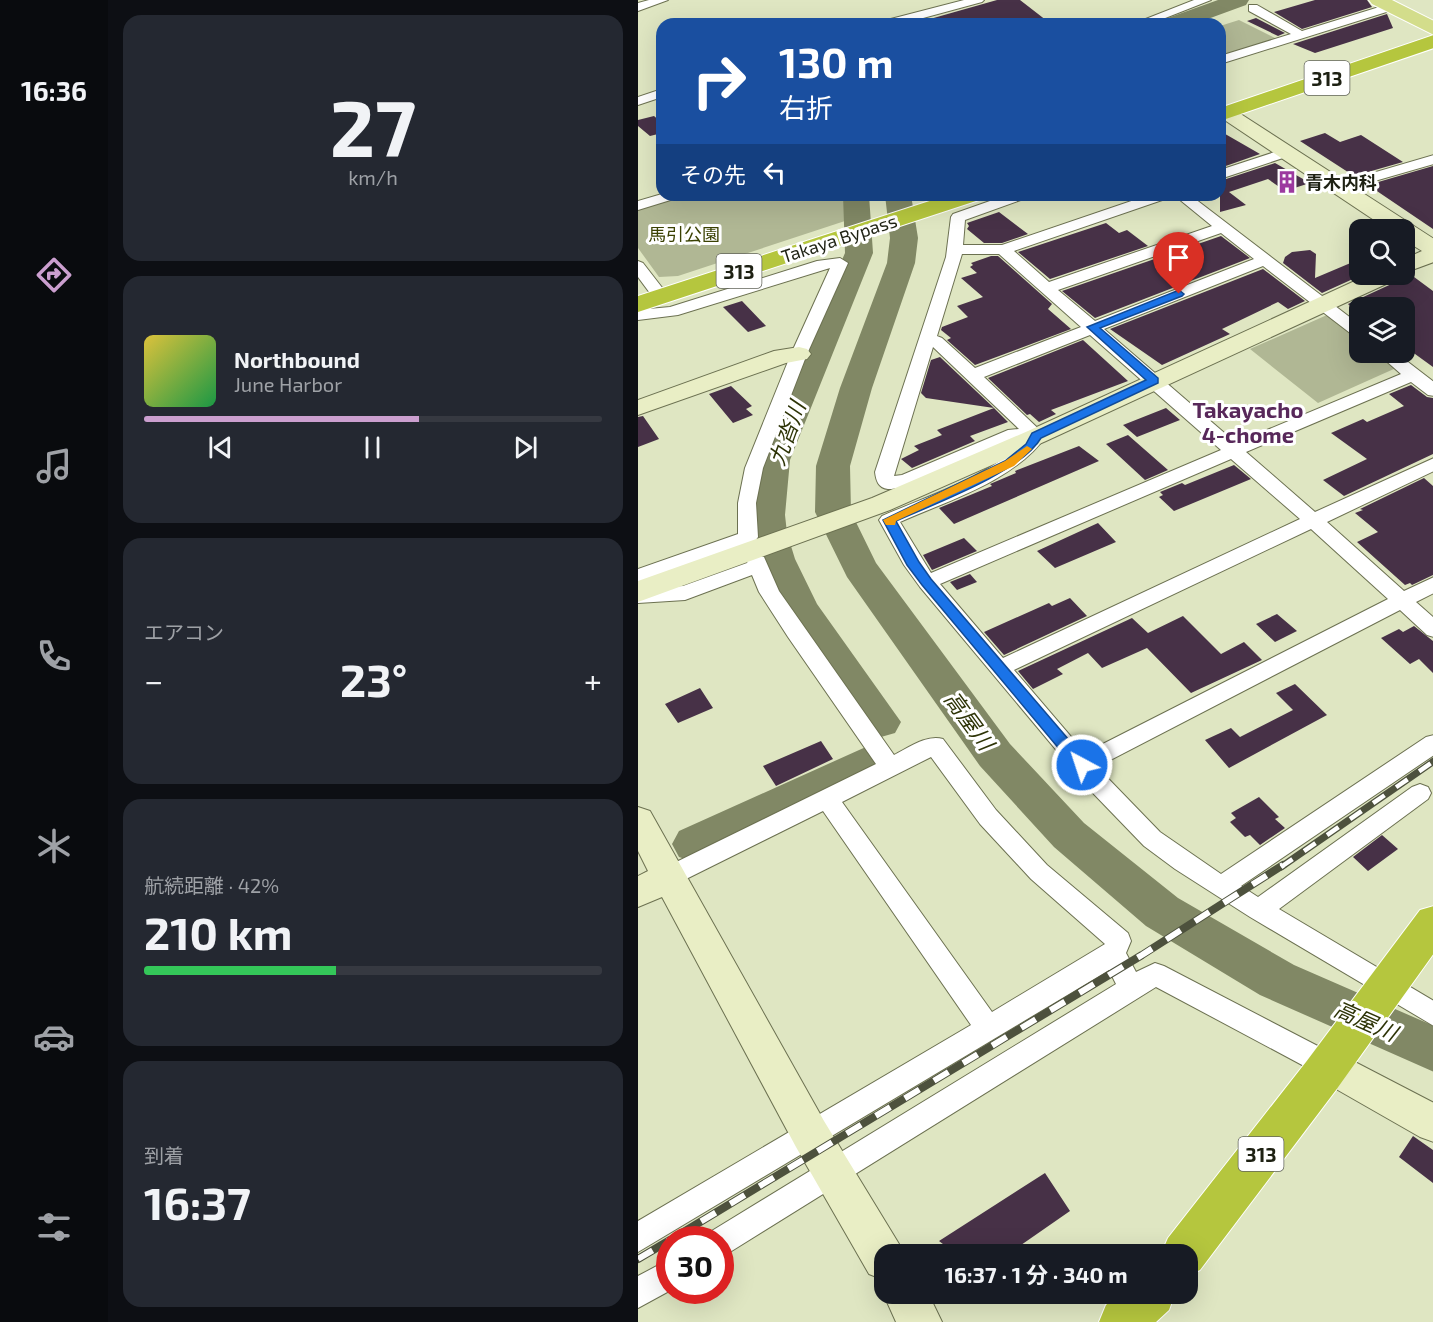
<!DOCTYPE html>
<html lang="ja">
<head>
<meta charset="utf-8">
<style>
  body { margin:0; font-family:"Exo 2","Noto Sans JP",sans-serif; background:#242831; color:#f1f3f6; height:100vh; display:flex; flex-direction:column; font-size:22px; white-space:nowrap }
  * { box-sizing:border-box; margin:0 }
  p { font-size:20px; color:#9ea1a6 }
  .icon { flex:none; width:33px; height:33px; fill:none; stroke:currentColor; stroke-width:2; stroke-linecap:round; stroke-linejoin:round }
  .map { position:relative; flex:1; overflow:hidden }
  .side { display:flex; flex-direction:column; gap:15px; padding:15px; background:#0d0f14; width:530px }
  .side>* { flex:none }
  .guide { position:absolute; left:18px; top:18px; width:570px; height:183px; border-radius:18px; box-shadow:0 6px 24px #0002; background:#1a4fa0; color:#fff; overflow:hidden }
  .tools { position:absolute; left:711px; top:219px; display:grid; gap:12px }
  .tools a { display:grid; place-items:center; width:66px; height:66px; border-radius:12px; background:#171b24; box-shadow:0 6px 24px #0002; font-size:30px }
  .speed { position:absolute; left:18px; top:1226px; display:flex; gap:12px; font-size:30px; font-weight:700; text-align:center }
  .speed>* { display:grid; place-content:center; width:78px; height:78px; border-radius:50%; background:#171b24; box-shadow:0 6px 24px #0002; line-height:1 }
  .speed .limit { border:9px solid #d22; background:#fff; color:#111 }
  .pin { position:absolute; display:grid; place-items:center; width:51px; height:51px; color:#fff; margin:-62px -26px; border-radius:50% 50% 50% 0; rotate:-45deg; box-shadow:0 0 6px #0007 }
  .pin .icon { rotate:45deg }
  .me { position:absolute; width:66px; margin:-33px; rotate:320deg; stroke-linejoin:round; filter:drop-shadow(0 0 4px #0008) }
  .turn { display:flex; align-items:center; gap:21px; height:126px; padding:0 24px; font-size:27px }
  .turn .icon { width:78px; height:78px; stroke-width:2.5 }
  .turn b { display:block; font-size:42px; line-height:51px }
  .then { display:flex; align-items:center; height:57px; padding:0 24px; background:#0003; gap:12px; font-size:22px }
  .big { font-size:45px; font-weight:700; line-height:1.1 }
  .side .widget { flex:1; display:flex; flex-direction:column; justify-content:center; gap:9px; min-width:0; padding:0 21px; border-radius:18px; background:#242831 }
  .side .dial { align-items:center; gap:0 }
  .dial b { font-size:78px; line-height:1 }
  .song { display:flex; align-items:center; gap:18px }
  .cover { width:72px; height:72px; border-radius:9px; background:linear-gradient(135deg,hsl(50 70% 55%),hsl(140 70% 35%)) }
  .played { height:6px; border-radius:3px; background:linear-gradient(90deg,#cb9fcf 60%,#363941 60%) }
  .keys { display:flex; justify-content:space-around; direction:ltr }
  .heat { display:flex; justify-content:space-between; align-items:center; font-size:33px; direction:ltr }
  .charge { height:9px; border-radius:4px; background:linear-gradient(90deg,#34c759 42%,#363941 0) }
  .trip { position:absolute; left:236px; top:1244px; width:324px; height:60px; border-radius:18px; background:#171b24; box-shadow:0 6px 24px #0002; font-weight:700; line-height:60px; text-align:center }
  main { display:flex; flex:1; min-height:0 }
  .tab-bar { display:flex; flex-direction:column; width:108px; justify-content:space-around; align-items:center; background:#090b0e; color:#9ea1a6 }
  .tab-bar .icon { width:42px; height:42px }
  .tab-bar .active { color:#cb9fcf }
  .tab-bar b { font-size:27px; color:#f1f3f6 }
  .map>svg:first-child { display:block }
  .green { fill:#b0b794 }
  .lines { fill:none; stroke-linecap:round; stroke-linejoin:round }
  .river { fill:#818865; fill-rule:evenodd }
  .building { fill:#473147 }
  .street-casing { stroke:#6c7151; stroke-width:2 }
  .secondary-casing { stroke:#6c7151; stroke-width:2 }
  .primary-casing { stroke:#fff; stroke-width:2 }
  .highway-casing { stroke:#fff; stroke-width:2 }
  .street { fill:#fff; fill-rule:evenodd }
  .secondary { fill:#e9eec5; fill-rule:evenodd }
  .primary { fill:#d3dd8b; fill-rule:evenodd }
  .highway { fill:#b5c63e; fill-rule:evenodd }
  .rail-far1-casing { stroke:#4d513d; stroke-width:7 }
  .rail-casing { stroke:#4d513d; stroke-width:8 }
  .rail-far1 { stroke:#fff; stroke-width:4.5; stroke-dasharray:14; stroke-linecap:butt }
  .rail { stroke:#fff; stroke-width:6; stroke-dasharray:17; stroke-linecap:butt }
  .route { fill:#1a73e8; stroke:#114b97; stroke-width:1.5 }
  .slow { fill:#f59e0b }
  .labels { text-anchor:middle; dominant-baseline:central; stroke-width:6; stroke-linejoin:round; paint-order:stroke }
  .far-poi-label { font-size:18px; font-weight:bold; fill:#1e2113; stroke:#fff; text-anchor:start }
  .far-park-label { font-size:18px; fill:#3a4102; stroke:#fff }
  .far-street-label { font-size:18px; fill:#1e2113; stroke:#fff }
  .shield { fill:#fff; stroke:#62645a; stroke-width:1.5 }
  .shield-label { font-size:20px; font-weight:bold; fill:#1e2113 }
  .neighbourhood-label { font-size:22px; font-weight:bold; fill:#58285a; stroke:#fff }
  .water-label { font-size:22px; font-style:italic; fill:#2e3407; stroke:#fff }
</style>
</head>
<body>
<main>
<nav class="tab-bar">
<b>16:36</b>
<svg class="icon active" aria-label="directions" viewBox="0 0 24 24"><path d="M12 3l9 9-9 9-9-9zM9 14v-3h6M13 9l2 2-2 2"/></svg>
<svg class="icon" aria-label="music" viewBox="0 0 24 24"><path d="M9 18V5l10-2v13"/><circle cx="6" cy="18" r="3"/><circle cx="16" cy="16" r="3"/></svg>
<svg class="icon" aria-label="phone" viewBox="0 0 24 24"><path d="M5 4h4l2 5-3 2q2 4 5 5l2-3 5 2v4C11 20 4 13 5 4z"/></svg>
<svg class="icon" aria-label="climate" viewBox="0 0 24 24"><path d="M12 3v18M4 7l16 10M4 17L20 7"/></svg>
<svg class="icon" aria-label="car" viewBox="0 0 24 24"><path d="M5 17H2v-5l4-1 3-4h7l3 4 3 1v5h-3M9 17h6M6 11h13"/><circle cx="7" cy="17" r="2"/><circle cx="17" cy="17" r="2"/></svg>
<svg class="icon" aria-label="filters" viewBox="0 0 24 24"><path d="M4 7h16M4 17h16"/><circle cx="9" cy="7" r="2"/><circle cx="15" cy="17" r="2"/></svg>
</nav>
<section class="side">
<div class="widget dial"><b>27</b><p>km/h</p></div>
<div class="widget">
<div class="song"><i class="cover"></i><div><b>Northbound</b><p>June Harbor</p></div></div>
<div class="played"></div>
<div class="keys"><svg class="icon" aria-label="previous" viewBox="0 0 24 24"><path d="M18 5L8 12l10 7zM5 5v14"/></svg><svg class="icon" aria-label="pause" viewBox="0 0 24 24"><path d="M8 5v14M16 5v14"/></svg><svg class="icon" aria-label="next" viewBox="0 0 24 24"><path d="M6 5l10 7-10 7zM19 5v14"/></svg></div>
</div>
<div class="widget"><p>エアコン</p>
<div class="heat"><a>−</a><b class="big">23°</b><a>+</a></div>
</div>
<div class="widget"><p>航続距離 · 42%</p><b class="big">210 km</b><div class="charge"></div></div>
<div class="widget"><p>到着</p><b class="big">16:37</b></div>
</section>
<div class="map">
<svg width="796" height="1322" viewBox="0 0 796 1322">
  <rect width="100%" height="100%" fill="#dfe6c2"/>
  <!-- green -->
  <path class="green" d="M601,20L639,39L582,57V26Z
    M41,195H212L213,219L40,276L21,277L0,248V210Z
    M689,315L721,340L722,352L738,353L758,368L680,403L612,349Z"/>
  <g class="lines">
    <!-- river -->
    <path class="river" d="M580,0H611L608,5L556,24H524L527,19Z
      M205,195H231L235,253L152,460L147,515L149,533L157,559L179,604L263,722L257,733L243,737L229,733C188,676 119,595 112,524C110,503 114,481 118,460L207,253Z
      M247,195H273L280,238L277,263L234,388L212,466L213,512L238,563L372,744L446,823L540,898L656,965L796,1026V1072L622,995L508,926L416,847L342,766L209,577L177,512L178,466L202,388L249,263L252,238Z
      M230,746L245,751L251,762L245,773L71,857L56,862L41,857L34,844L41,831Z"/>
  </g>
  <!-- building -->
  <path class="building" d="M359,0H382L413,24H292V19Z
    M677,0H729L734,7L664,29L636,12Z
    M749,14L755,28L677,53L655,44Z
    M618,18L647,33L640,36L609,21Z
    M16,116L24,123V133L12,136L0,126V120Z
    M582,131L622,154L582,168Z
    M687,133L702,142L723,135L765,162L716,176L662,141Z
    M637,163L672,183L647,191L630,179L591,192L608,205L582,212V181Z
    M795,166V229L730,185Z
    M361,212L390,234L364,243H346L329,229L331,226L329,223Z
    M468,223L481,233L489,230L510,246L412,279L380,252Z
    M583,236L612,258L457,318L424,291Z
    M672,250L678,254L677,278L722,259V274H726L684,293L645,263L647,257L654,252Z
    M353,256H360L414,304L410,309L433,329L337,365L309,340L313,338L303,330L304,327L330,317L319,306L345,297L323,278L339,273L332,267L335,265L333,263Z
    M625,269L667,301L650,309L640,302L584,329L592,334L524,365L472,329Z
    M764,274H772L795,291V367L766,346V308H714L710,304L760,281Z
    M104,301L128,326L110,332L85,307Z
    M445,340L490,381L413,410L418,414L401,422L392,414L389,415L350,378Z
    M302,357L356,408L288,398L283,393L293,360Z
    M773,385L789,397L795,398V454L706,496L685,480L729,459L693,433L725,419L729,422L766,406L751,394Z
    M93,386L114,406L108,409L115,415L95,423L71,394Z
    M356,408L370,422L332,436L337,441L274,468L263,459L281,450L276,446L304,435L299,430Z
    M528,408L542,420L499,437L485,425Z
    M5,416L21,439L0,447V417Z
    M490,435L530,470L507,480L468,444Z
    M441,446L461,461L316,524L301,508L354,486L352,484L378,473L377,471Z
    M596,465L613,479L536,511L521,497L525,495L522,492L544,483L547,485Z
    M786,478L795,486V575L774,585L772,583L767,585L719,542L740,532L717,513L725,510L722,509Z
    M460,523L478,542L417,568L399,551Z
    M326,538L339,551L294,570L285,555Z
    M332,574L339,582L319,590L312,582Z
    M432,598L449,616L366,655L346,632L411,603L414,606Z
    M639,614L659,631L637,642L618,624Z
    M545,616L583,654L606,642L624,660L553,693L509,648L464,668L450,653L419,669L425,674L395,689L380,671L494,618L510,633Z
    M776,626L795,641V673L781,659L772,664L743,638L761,629L765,632Z
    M657,684L689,715L591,768L567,740L593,728L602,737L655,710L638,693Z
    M62,688L75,708L40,723L27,704Z
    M183,741L195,759L138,786L125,766Z
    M621,797L641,817L637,819L647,828L622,845L612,835L607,837L592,822L598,818L593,813Z
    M744,835L760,849L730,871L715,857Z
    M775,1136L795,1150V1183L761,1157Z
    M407,1173L432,1211L370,1254H318L301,1241Z"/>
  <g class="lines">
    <!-- street casing -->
    <g class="street-casing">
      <path id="street" d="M11,0H30L0,11V3Z
        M326,0H346L344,2L263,24H243L245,21Z
        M556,0H573L512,24H495Z
        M754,3L758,5V9L582,64V56L653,34L611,11V5H619L664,31Z
        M24,89V97L0,105V97Z
        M649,148L654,149L656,152L654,155L582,179V170Z
        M796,155V164L702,191L695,187L697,184Z
        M24,194L41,195L39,198L0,210V201Z
        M369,195H390L388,198L327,220L325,245H364L511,195H532L530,198L376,251L411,282L574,226L536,195H552L722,325V338L716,336L625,266L466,329L598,443L763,374L738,352H757L796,382V396L790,395L773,382L608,452L677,512L796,458V471L689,522L766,591L796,577V593L778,602L796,618V637L789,635L762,610L459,767L522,832L583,874L788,737L796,735V755L603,886L620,897L774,787L782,784L790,787L793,793L790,799L641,909L796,1001V1026L612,917L537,869L506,846L450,788L282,587L266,565L241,520L244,516C285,498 358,474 386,440H378C351,451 275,490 250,489C240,488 238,480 237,472L308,257L313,217L315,214ZM583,233L616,259L457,321L420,290ZM324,254H361L443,327L337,368L304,338L299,336ZM452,335L583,450L293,573L262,522C309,501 378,480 408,436L346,377ZM295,347L381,429L370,430L264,475L256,476ZM593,459L662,519L365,658L302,584ZM673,529L750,599L447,753L376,670Z
        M202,258L210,263L169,354L125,468L118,503L120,537L117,541L0,583V569L100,534V503L107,468L153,354L192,268L40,315L0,320V310L32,307L179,261Z
        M0,261L5,263L29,294L31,297L29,300H17L0,277Z
        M119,555L126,557L141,591L256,755C270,748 289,734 305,739L358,810L409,865L490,933L493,941L488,953L498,972L517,963L526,966L699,1056L703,1065L699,1074L690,1077L681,1074L518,987L92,1252L82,1256V1239H69L72,1232L478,984L471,970L0,1252V1221L333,1025L185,811L40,883L32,886L24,883L20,876L24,869L238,764L150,637L121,592L114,575L47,600L0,603V589L45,586L109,563L112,557ZM293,757L342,824L393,879L467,944L354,1012L204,802Z
        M32,1259L33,1290L0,1308V1276Z"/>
    </g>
    <!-- secondary casing -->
    <g class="secondary-casing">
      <path id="secondary" d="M588,107L595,109L796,239V262L766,273V259L784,251L766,240V230H751L582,117V109Z
        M732,274H762L759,279L408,441L252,510L0,602V581L234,498L390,431Z
        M161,347L169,349L173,354L169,359L148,363L0,415V400L136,351Z
        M0,807L12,811L186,1121L261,1244L265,1254H246V1280L231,1274L158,1147L24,897L0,907V876L10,871L0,851Z
        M690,1048L796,1103V1142L782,1137L677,1077L671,1065L677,1053Z
        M246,1290V1293H290L304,1322H258L245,1293Z"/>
    </g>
    <!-- primary casing -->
    <g class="primary-casing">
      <path id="primary" d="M731,0H754L796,21V35L734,4Z"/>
    </g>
    <!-- highway casing -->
    <g class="highway-casing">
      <path id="highway" d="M796,35V48L582,121V108Z
        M310,195H344L341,200L0,312V296Z
        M796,906V953L698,1090L562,1270L549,1276V1254H523L530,1238L668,1062L782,910Z
        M481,1293H537L531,1310L518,1322H461L468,1305Z"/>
    </g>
    <!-- street -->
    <use href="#street" class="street"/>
    <!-- secondary -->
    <use href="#secondary" class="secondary"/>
    <!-- primary -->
    <use href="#primary" class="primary"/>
    <!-- highway -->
    <use href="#highway" class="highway"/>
    <!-- rail-far1 casing -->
    <g class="rail-far1-casing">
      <path id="rail-far1" d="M643,867L796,761"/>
    </g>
    <!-- rail casing -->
    <g class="rail-casing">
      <path id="rail" d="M34,1239L504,955L645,865
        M0,1259L32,1240"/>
    </g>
    <!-- rail-far1 -->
    <use href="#rail-far1" class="rail-far1"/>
    <!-- rail -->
    <use href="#rail" class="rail"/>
  </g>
  <!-- route -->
  <path class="route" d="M541,290L546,294L544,296L462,328L520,378V383L403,438C383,472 296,504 258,521L281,562L293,579L449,761L451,765L449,769H438L284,585L269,565L245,520L367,461L388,444L394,433L508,380L449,327Z"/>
  <!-- slow -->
  <path class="slow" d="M389,446L394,449L376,466L258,521L257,525H248L245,520L367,461Z"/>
  <!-- icons -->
  <defs>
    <g id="building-bare" transform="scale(1.8)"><path d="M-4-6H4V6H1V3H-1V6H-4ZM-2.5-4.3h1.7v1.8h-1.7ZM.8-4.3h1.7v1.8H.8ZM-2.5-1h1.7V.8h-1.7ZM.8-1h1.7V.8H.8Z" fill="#9c399f" stroke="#fff" stroke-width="2.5" paint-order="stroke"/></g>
  </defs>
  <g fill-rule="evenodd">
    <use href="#building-bare" x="649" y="182"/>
  </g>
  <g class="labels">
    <!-- far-poi labels -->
    <g class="far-poi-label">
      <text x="667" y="182">青木内科</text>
    </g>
    <!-- far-park labels -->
    <g class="far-park-label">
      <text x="46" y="234">馬引公園</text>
    </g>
    <!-- far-street labels -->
    <g class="far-street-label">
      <text transform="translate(201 238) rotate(-18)">Takaya Bypass</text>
    </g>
    <!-- shield labels -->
    <g class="shield">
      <rect x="666.5" y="61" width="45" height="34" rx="4.5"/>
      <rect x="78.5" y="254" width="45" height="34" rx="4.5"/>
      <rect x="600.5" y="1137" width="45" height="34" rx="4.5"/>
    </g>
    <g class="shield-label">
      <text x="689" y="78">313</text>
      <text x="101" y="271">313</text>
      <text x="623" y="1154">313</text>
    </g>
    <!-- neighbourhood labels -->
    <g class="neighbourhood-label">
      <text x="610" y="409">Takayacho<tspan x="610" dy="25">4-chome</tspan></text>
    </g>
    <!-- water labels -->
    <g class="water-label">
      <text transform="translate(148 433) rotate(-70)">九沓川</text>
      <text transform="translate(332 720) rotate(54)">高屋川</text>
      <text transform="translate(728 1020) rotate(24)">高屋川</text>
    </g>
  </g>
</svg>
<div class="tools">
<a><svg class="icon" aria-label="search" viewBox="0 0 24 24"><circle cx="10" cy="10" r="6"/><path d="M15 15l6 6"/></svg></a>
<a><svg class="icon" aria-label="layers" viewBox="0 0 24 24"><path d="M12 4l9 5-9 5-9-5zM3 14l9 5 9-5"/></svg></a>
</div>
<div class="speed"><div class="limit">30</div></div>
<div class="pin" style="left:541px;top:294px;background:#d93025"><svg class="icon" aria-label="arrive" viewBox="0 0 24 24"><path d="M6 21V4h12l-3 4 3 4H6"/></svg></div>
<svg class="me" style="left:444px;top:765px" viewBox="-20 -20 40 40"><circle r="17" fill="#1a73e8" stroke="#fff" stroke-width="3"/><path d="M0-11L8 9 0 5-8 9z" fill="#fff"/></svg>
<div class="trip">16:37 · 1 分 · 340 m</div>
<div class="guide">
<div class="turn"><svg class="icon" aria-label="right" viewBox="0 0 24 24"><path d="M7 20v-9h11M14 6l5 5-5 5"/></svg><div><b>130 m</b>右折</div></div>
<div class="then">その先<svg class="icon" aria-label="left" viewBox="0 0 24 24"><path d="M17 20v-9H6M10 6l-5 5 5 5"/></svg></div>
</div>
</div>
</main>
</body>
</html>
